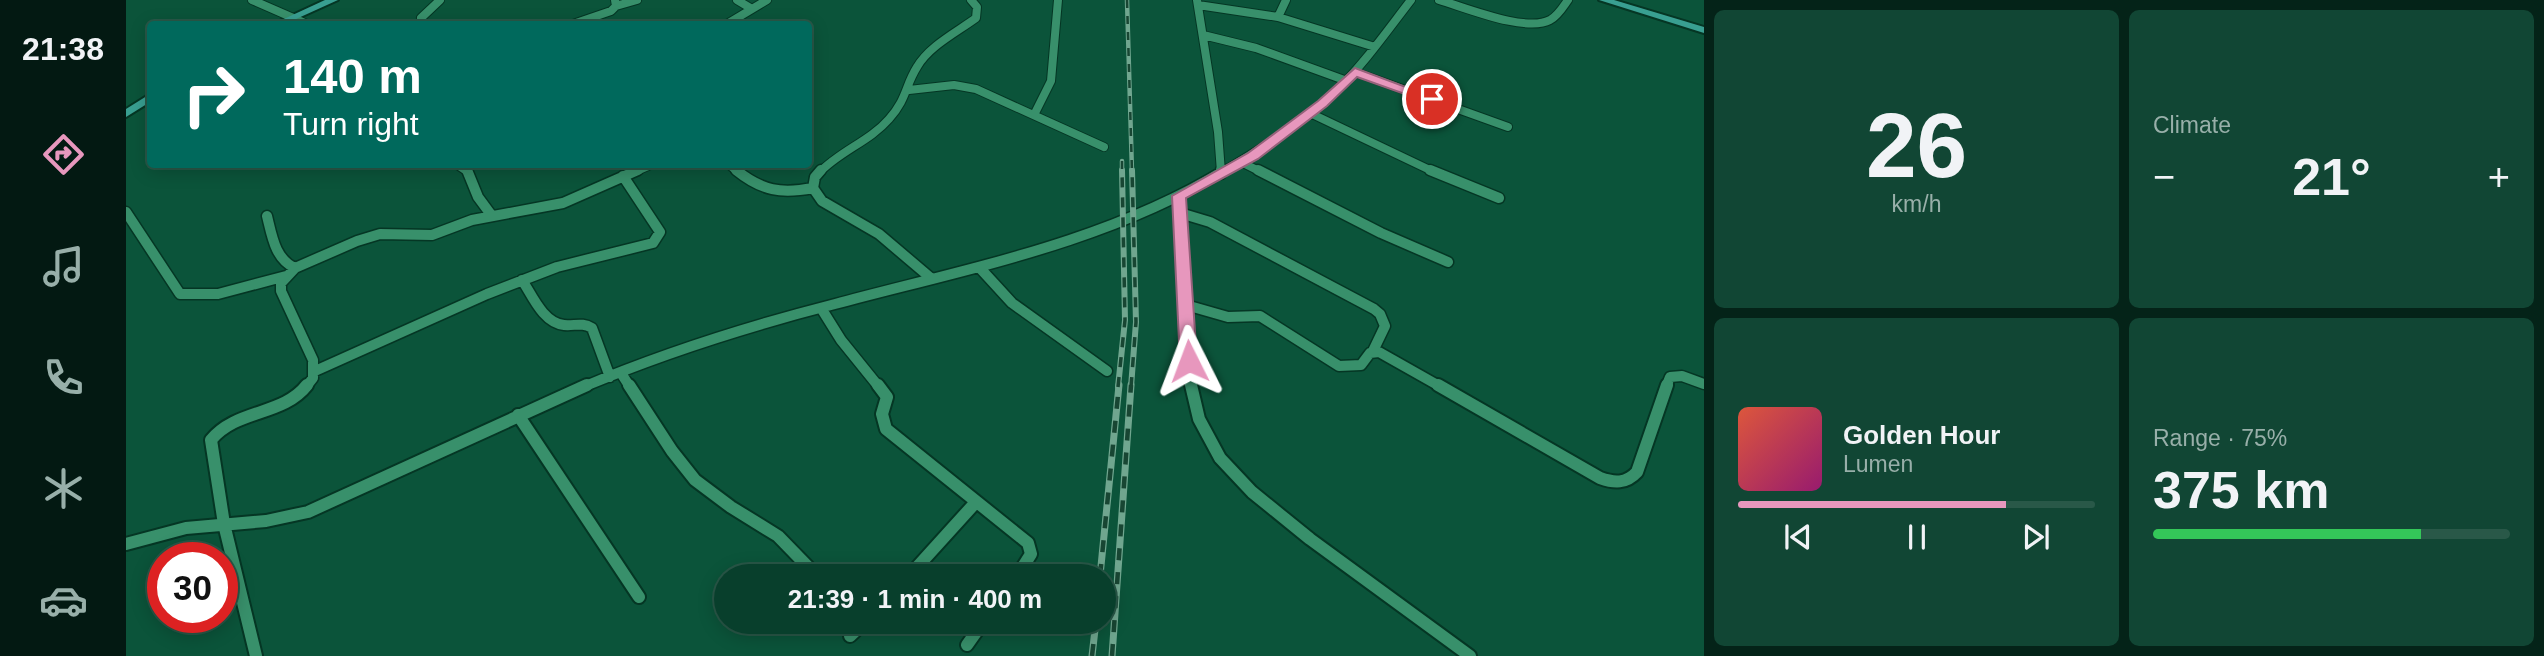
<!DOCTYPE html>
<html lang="en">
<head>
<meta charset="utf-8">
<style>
  body { margin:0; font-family:Arial,sans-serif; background:#114634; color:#f1f3f6; height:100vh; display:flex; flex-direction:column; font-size:26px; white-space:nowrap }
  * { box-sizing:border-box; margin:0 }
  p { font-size:23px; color:#98afa9 }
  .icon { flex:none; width:38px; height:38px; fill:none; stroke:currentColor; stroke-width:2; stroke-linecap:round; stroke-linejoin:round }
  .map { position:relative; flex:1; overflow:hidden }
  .panel { display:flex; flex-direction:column; gap:10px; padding:10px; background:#042318; width:840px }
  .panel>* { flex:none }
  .hud { position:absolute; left:21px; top:21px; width:665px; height:147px; border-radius:7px; box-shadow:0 4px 18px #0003,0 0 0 2px #295848; background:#00695c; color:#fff; overflow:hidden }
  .speed { position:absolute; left:21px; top:542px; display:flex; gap:14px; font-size:35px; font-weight:700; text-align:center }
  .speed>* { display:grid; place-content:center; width:91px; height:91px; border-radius:50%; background:#083f2c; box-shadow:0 4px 18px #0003,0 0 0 2px #295848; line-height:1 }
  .speed .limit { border:10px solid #d22; background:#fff; color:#111 }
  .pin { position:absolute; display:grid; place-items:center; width:60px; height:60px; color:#fff; margin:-30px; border:4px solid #fff; border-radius:50%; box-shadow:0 2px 7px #0007 }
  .me { position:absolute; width:77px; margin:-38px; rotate:357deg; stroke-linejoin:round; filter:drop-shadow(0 0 5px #0008) }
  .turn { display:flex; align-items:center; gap:24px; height:147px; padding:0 21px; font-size:32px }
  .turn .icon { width:91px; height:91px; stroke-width:2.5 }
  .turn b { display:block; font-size:49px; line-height:60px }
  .big { font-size:52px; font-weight:700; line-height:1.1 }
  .panel .widget { flex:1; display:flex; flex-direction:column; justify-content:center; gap:10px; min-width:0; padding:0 24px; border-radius:10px; background:#114634 }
  .panel .dial { align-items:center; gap:0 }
  .dial b { font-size:91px; line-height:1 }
  .song { display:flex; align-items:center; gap:21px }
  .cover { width:84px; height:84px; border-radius:10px; background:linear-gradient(135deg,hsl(10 70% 55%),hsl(320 70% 35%)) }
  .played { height:7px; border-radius:4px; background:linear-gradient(90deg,#e797bd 75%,#295848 75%) }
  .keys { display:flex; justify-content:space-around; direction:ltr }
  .heat { display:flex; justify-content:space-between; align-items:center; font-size:38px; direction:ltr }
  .charge { height:10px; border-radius:5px; background:linear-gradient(90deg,#34c759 75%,#295848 0) }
  .panel .tiles { flex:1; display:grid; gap:10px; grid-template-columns:repeat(2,1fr) }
  .trip { position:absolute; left:588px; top:564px; width:402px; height:70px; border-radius:35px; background:#083f2c; box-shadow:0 4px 18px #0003,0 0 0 2px #295848; font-weight:700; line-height:70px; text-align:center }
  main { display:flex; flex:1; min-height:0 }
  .tabs { display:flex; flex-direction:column; width:126px; justify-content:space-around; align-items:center; background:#031912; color:#98afa9 }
  .tabs .icon { width:49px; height:49px }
  .tabs .current { color:#e797bd }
  .tabs b { font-size:32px; color:#f1f3f6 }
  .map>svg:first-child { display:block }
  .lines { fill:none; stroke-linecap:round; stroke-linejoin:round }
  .street-far2-casing { stroke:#053624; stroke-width:10 }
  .street-far1-casing { stroke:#053624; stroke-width:13 }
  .street-casing { stroke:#053624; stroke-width:16 }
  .secondary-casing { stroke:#053624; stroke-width:4 }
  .street-far2 { stroke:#38906b; stroke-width:8 }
  .street-far1 { stroke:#38906b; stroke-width:10 }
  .street { stroke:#38906b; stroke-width:12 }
  .secondary { fill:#399f91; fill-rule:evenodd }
  .rail-far2-casing { stroke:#70a68f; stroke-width:4.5 }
  .rail-far1-casing { stroke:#70a68f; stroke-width:6 }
  .rail-casing { stroke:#70a68f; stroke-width:7 }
  .rail-far2 { stroke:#184633; stroke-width:2.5; stroke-dasharray:8; stroke-linecap:butt }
  .rail-far1 { stroke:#184633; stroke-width:3.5; stroke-dasharray:10; stroke-linecap:butt }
  .rail { stroke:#184633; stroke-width:4.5; stroke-dasharray:12; stroke-linecap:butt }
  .route { fill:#e797bd; stroke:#96627b; stroke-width:2 }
</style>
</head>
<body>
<main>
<nav class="tabs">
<b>21:38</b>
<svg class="icon current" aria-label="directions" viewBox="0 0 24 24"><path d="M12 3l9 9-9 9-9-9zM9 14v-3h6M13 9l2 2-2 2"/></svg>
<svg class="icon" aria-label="music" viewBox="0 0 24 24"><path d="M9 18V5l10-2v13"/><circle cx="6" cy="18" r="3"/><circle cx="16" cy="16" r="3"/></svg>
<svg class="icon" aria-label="phone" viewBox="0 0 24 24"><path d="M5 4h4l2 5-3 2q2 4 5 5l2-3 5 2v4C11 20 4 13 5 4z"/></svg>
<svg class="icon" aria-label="climate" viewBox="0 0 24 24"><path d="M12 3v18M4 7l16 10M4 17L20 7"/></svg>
<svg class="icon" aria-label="car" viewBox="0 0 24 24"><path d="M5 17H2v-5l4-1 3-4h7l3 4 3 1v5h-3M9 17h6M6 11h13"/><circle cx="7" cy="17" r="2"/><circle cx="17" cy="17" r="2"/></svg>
</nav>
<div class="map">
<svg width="1578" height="656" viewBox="0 0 1578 656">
  <rect width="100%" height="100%" fill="#0b543a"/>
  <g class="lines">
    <!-- street-far2 casing -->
    <g class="street-far2-casing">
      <path id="street-far2" d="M126,0L181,24
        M611,0L626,9
        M1071,0L1092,132L1095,172
        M1313,0C1338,7 1400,33 1424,20C1432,16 1437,7 1442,0
        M1072,5L1152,17L1249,47
        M490,6L511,0
        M1152,17L1160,0
        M299,24L295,18L314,0
        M447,24L485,11L490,6L489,0
        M601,24L641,0
        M1077,35L1130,48L1221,81
        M1229,72L1382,127
        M783,90L828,85L850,89L978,147
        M1184,113L1308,172
        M908,115L925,81L932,0
        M1115,162L1135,172
        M330,164L342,172
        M602,164L612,172
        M508,172L527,164
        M694,172C714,151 744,141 763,119C781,99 779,86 791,67C803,46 831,32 850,18L851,7L845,0
        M1096,172C1136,148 1177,123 1210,91C1238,64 1261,31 1285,0"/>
    </g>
    <!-- street-far1 casing -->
    <g class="street-far1-casing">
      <path id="street-far1" d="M341,170L352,197L366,216
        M610,170C636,191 655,194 687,188
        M695,170L689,177L687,188L696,201L753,234L806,279
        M1095,170V174
        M1132,170L1255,233L1322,262
        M1304,170L1373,198
        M1053,196L1065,387
        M0,212L54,294H92L160,276
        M1054,213L1084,222L1248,309L1254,314L1259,326L1247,351
        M141,216C146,236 149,259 169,268
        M853,267L886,303L981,371
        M396,280C406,295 417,323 438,325C449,326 456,322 466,328L484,377
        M1060,305L1102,317L1134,316L1213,366L1235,365L1244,353L1253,352L1315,387
        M695,308L715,340L753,387
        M189,371L361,294L431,267L527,243L534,232L497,176
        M495,373L504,387
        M180,387L187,378V360L155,291V283L169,268L231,241L254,234L306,235L346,220L437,203L512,170
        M457,387C538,353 623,326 709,304C840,269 982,242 1099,170
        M1540,387L1544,377L1556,376L1578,384"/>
    </g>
    <!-- street casing -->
    <g class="street-casing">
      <path id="street" d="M503,385L546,451L569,480L605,507L652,536L687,572
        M752,385L761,397L756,414L760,429L902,543L905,554L891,576
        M1065,385L1073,419L1094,458L1126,492L1184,539L1344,656
        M1312,385L1474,478C1488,483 1500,484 1511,472L1541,385
        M392,415L513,597
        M0,544L60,528L140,521L182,512L461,385
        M783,576L850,502
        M724,636L740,621
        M841,645L858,621
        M130,656L98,524L85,440C110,409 157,416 181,385"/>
    </g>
    <!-- secondary casing -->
    <g class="secondary-casing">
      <path id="secondary" d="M199,0H212L159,24H147Z
        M1473,0H1488L1578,27V33Z
        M24,94V102L0,117V109Z"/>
    </g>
    <!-- street-far2 -->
    <use href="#street-far2" class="street-far2"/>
    <!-- street-far1 -->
    <use href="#street-far1" class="street-far1"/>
    <!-- street -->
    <use href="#street" class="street"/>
    <!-- secondary -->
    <use href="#secondary" class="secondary"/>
    <!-- rail-far2 casing -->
    <g class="rail-far2-casing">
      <path id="rail-far2" d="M1001,0L1006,172
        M996,161V172"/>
    </g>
    <!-- rail-far1 casing -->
    <g class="rail-far1-casing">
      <path id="rail-far1" d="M992,387L999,320L996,170
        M1005,387L1010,322L1006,170"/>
    </g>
    <!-- rail casing -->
    <g class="rail-casing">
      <path id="rail" d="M974,576L993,385
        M966,656L970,621
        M986,656L1005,385"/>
    </g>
    <!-- rail-far2 -->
    <use href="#rail-far2" class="rail-far2"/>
    <!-- rail-far1 -->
    <use href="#rail-far1" class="rail-far1"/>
    <!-- rail -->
    <use href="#rail" class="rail"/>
  </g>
  <!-- route -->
  <path class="route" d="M1229,68L1312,99L1301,102L1231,77L1201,106L1132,159L1060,198L1071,361L1063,368L1057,366L1054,361L1046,196L1122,153L1192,101Z"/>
</svg>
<div class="speed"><div class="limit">30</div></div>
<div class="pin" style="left:1306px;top:99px;background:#d93025"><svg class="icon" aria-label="arrive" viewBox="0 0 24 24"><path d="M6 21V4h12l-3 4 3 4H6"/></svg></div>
<svg class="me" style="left:1063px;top:361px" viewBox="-20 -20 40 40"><path d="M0-17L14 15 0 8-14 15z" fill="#e797bd" stroke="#fff" stroke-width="4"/></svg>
<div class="trip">21:39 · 1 min · 400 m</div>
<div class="hud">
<div class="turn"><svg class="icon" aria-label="right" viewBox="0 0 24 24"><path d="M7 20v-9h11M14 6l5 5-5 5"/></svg><div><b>140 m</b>Turn right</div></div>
</div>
</div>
<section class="panel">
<div class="tiles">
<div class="widget dial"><b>26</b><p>km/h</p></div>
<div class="widget"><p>Climate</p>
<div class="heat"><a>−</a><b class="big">21°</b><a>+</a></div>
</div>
<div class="widget">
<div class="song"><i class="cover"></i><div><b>Golden Hour</b><p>Lumen</p></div></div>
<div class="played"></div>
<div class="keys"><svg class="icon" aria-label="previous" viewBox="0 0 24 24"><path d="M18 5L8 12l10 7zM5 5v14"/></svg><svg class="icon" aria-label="pause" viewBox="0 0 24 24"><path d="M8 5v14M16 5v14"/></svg><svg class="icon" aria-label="next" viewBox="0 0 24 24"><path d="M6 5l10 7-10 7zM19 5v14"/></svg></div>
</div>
<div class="widget"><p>Range · 75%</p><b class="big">375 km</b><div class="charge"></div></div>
</div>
</section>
</main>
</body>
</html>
